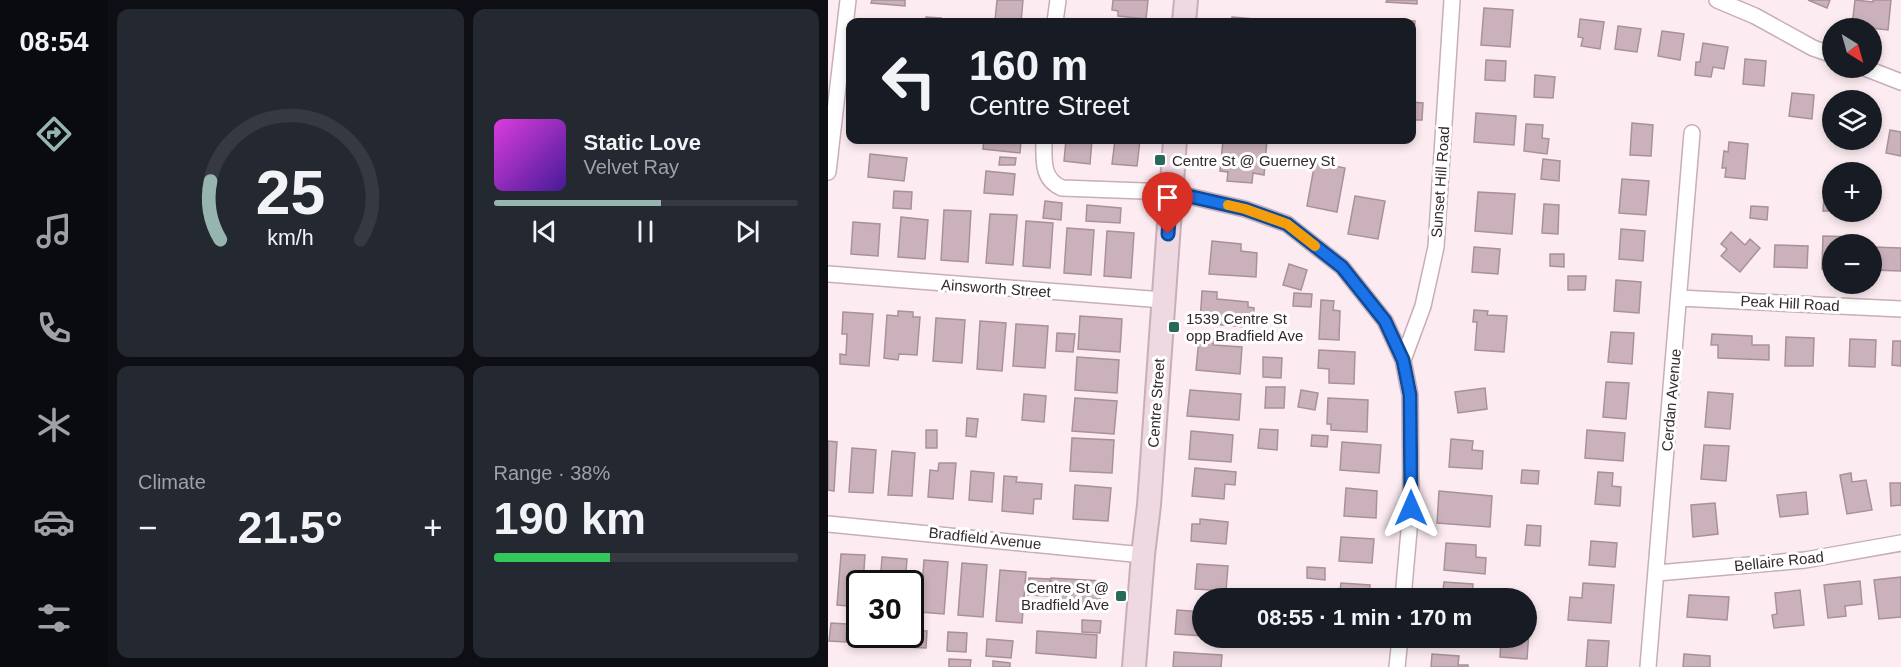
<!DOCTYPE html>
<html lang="en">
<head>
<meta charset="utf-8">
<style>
  body { margin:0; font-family:Arial,sans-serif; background:#242831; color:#f1f3f6; height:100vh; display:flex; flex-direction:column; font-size:22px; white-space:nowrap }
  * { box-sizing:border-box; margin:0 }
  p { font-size:20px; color:#9ea1a6 }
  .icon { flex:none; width:33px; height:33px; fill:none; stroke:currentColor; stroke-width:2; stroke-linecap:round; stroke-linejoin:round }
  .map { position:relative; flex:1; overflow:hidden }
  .sheet { display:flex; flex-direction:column; gap:9px; padding:9px; background:#0d0f14; width:720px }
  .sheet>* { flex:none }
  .hud { position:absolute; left:18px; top:18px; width:570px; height:126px; border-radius:12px; box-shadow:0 3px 9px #0003; background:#171b24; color:#f1f3f6; overflow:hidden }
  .needle { width:39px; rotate:143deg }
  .controls { position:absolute; left:994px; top:18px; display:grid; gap:12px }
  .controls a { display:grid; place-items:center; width:60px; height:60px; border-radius:50%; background:#171b24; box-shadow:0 3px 9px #0003; font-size:30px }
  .speed { position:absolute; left:18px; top:570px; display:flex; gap:12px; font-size:30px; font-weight:700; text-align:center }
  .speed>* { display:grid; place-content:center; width:78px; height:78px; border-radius:50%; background:#171b24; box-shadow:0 3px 9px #0003; line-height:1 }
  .speed .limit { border:3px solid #111; border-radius:9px; background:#fff; color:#111 }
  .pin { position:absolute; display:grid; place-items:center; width:51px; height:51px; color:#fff; margin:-62px -26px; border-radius:50% 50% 50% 0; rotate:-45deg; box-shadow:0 0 6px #0007 }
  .pin .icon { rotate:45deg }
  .me { position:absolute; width:66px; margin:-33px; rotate:0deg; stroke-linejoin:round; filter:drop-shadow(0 0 4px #0008) }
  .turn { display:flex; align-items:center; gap:21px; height:126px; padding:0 24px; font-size:27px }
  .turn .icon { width:78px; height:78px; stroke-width:2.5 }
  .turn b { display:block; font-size:42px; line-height:51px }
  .big { font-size:45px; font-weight:600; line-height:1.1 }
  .sheet .tile { flex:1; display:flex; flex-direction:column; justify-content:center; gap:9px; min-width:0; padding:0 21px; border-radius:12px; background:#242831 }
  .sheet .dial { align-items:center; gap:0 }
  .dial svg { height:156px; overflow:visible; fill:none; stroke:#363941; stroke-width:7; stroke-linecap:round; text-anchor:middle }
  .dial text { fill:#f1f3f6; stroke:none }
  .song { display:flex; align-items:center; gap:18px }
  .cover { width:72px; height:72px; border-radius:9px; background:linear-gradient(135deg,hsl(300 70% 55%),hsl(260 70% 35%)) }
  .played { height:6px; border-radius:3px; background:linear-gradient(90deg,#97b5af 55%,#363941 55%) }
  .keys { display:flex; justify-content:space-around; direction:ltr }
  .heat { display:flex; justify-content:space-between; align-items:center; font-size:33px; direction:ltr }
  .charge { height:9px; border-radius:4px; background:linear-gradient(90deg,#34c759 38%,#363941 0) }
  .sheet .tiles { flex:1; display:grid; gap:9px; grid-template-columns:repeat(2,1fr) }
  .trip { position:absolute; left:364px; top:588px; width:345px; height:60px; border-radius:30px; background:#171b24; box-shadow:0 3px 9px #0003; font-weight:600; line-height:60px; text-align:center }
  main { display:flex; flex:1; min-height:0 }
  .tab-bar { display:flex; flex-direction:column; width:108px; justify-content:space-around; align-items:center; background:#090b0e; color:#9ea1a6 }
  .tab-bar .icon { width:42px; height:42px }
  .tab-bar .current { color:#97b5af }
  .tab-bar b { font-size:27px; color:#f1f3f6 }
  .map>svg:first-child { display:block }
  .building { fill:#cbb1bb; stroke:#a99099; stroke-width:1.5 }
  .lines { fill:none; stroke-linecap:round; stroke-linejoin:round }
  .street-casing { stroke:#c8aeb8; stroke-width:18 }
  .secondary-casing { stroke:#c8aeb8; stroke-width:26 }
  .street { stroke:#fff; stroke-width:15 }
  .secondary { stroke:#eed8e1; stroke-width:22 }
  .route-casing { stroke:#114b97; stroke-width:15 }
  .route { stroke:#1a73e8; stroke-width:10 }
  .slow { stroke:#f59e0b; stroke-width:10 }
  .poi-dot { fill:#286a59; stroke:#fff; stroke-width:2 }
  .labels { text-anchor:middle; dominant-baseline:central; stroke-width:6; stroke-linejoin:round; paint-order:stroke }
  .poi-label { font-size:15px; fill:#342a2e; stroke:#fff; text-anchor:start }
  .street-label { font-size:15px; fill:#342a2e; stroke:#fff }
</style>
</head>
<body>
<main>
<nav class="tab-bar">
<b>08:54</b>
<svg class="icon current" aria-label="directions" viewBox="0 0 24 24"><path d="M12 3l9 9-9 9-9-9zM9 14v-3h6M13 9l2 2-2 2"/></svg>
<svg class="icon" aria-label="music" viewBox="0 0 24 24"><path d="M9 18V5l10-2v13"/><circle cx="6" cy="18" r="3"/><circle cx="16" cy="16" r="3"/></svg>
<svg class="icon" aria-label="phone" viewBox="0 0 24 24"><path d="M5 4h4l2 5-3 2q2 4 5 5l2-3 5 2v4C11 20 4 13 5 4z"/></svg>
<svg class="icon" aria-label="climate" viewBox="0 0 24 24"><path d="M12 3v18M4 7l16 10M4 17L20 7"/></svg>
<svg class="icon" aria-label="car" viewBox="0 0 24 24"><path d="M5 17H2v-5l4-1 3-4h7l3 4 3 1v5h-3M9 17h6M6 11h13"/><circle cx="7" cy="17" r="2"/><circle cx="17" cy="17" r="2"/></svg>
<svg class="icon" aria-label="filters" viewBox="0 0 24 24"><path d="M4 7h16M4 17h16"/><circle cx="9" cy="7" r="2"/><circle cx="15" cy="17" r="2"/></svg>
</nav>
<section class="sheet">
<div class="tiles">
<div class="tile dial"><svg viewBox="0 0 100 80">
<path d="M14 69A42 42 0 1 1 86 69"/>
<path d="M14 69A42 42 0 0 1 9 39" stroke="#97b5af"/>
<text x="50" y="56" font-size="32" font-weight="700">25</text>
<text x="50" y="72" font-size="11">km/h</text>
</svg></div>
<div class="tile">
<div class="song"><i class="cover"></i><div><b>Static Love</b><p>Velvet Ray</p></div></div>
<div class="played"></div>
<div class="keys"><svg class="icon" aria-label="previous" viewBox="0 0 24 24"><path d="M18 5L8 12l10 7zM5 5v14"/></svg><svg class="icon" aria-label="pause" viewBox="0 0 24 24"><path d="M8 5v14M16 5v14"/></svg><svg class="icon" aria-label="next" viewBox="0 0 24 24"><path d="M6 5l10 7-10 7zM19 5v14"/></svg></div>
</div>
<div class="tile"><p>Climate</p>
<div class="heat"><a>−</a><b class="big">21.5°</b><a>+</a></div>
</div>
<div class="tile"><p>Range · 38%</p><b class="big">190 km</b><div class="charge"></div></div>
</div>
</section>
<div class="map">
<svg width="1073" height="667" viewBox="0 0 1073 667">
  <rect width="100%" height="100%" fill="#fcecf1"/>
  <!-- building -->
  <path class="building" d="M44,0H77V6L43,3Z
    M169,0H195L193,22L167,20Z
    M285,0H320L318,19L290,16V11L284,10Z
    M559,0H589V4L558,2Z
    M980,0H1002L999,8Z
    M1027,0L1045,2V0H1063L1060,30L1024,26Z
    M656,8L685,10L682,47L653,45Z
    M98,17L113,18V22H98Z
    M404,17L451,21V22H403Z
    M554,19L587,21L585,48H584V22H554Z
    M752,19L776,22L772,49L753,46L755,38L750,37Z
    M790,26L813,29L809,52L787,49Z
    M834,31L856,34L852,60L830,56Z
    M875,43L900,47L896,69L885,67L883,77L867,75L868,62H872Z
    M917,59L938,61L936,86L915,84Z
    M658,60L678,61L677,81L657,80Z
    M707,75L727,77L725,98L706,97Z
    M964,93L986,95L984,119L961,116Z
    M584,102L595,103L594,120H584Z
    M648,113L688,116L686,145L646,142Z
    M804,123L825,125L823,156L802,155Z
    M698,124L715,125L714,138L721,139L719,154L696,151Z
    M1062,130L1073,132V156L1058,153Z
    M156,140H193L192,153L155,149Z
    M238,140H264L262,164L236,161Z
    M287,140H312L309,166L284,164Z
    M395,140H439L436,175L425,173L424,183L399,181L400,172L392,171Z
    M901,142L920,144L917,179L897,177L898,168H894L896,151L900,152Z
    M42,154L79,158L76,181L40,177Z
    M172,157L188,158L187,165H171Z
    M715,159L732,161L731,181L713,179Z
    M487,162L517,168L509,212L479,206Z
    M158,171L187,174L185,195L156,193Z
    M794,179L821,181L818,215L791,213Z
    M66,191L84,192L83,209L65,208Z
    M650,192L687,194L684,234L647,231Z
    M527,196L557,201L550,239L520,234Z
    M996,198H1005V211H995Z
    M217,201L234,203L233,220L215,218Z
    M716,204L731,205L730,234L714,233Z
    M259,205L293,208L292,223L258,221Z
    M923,206L940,207L939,220L922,218Z
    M116,210L143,211L140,262L113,260Z
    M162,214L189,215L185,265L158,263Z
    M73,217L100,220L97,259L70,257Z
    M198,221L225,223L222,268L195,266Z
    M25,222L52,224L50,256L23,254Z
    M239,228L266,230L263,275L236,273Z
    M793,229L817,231L815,261L791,259Z
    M279,231L306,233L303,278L276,276Z
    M903,232L917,245L922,239L932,248L912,272L893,256L899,249L893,244Z
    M995,236L1030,237V244H1005V269H994Z
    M384,241L413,244V251L429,253L428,277L381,274Z
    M947,245L980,246L979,268L946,267Z
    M646,247L672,249L670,274L644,272Z
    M1044,247L1073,248V271L1044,270Z
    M722,254H736V267L722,266Z
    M461,264L479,270L473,290L455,285Z
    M740,276H758L757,290H740Z
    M788,280L813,282L811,313L786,311Z
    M374,291L389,292V299L420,302V307L426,308L425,322H419L418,327L372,323Z
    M466,293L484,294L483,307L465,306Z
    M493,300L506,301L505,310L512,311L511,340L491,339Z
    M646,310L660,311L659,315L679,316L676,352L647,350L649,322H645Z
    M70,311L85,312V317H92L89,355L71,354L70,360L56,358L59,315L70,316Z
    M15,312L45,314L41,366L12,364V354L18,355L19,334H14Z
    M252,316L294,319L292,352L250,349Z
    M108,318L137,320L134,363L105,361Z
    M152,321L178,323L174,371L149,369Z
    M188,324L220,326L217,368L185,366Z
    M783,332L806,333L804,364L780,362Z
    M229,333L247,334L245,352L228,351Z
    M884,334L924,336V345H941V360L890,358V345H883Z
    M958,337L986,338L985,366H957Z
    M371,338L386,339L385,345L414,347L412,374L368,370Z
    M1022,339L1048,340L1047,367L1021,366Z
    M1065,341H1073V366L1064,365Z
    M491,350L527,352L526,384L501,383V369L490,368Z
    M249,357L291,360L289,393L247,390Z
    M435,357L454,358L453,378L435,377Z
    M778,382L801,383L798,419L775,417Z
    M438,387H457L456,408H437Z
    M657,388L659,409L630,413L627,392Z
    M362,390L413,394L411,420L359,416Z
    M473,390L490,393L487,410L470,407Z
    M880,392L905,394L902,429L877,427Z
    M196,394L218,396L216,422L194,420Z
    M247,398L289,401L286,434L244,431Z
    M500,398L540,400L539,432L503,430V424H499Z
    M139,418L150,419L148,437L138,436Z
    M432,429L450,430L449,450L430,448Z
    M98,430H109V448H98Z
    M759,430L797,433L795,461L757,458Z
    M363,431L405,435L403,462L361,459Z
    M484,435L500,436L499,447L483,446Z
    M244,438L286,440L284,473L242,471Z
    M623,439L645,441L644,450L655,451L654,469L621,467Z
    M0,441L9,442L6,491L0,490Z
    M514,442L553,445L551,473L512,470Z
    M876,445L901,446L898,481L873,479Z
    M24,448L48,450L45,493L21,492Z
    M64,451L87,453L84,496L60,495Z
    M111,463H128L125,499L100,497L102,470L110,471Z
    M367,468L408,472L407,485L397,484L396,499L364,496Z
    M694,470L711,471L710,484L693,483Z
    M143,471L166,473L164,502L141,500Z
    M770,472L785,473L784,486L793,487L792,506L767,504Z
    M1023,473L1024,482L1038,480L1044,510L1019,514L1012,475Z
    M176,476L189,477L188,482L214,484L213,499H206L205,514L174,511Z
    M1062,483H1073V505L1063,506Z
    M247,485L283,488L280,521L245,519Z
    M518,488L549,491L548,518L516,516Z
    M611,491L664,496L662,527L609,523Z
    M978,492L980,514L952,517L949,495Z
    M887,503L890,534L865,537L863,505Z
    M372,519L400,522L398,544L363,541L364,524H372Z
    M699,525L713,526L712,546L697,545Z
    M513,537L546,539L544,563L511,561Z
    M763,541L789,543L787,567L761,565Z
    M618,543L648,545V557L658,558L657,574L616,570Z
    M13,554L37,555L35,584H32V607L9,605Z
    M54,557L79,559L77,584H52Z
    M96,560L120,562L116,614L92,612Z
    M134,563L159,565L155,617L130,615Z
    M369,564L400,566L398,591L367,589Z
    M479,567L497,568V580L479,578Z
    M172,570L198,572L194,623L168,621Z
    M1073,577V617L1051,619L1046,580Z
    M201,578L222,579L221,596L200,595Z
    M223,578L274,581L271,608L220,604Z
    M1032,581L1034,604L1017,606L1018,616L1000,618L996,585Z
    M616,582L645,584L644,598H614Z
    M513,583L542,585L541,598H511Z
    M755,583L786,585L783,623L740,620L742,597L754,598Z
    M972,590L976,625L946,628L944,615L949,614L947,593Z
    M861,595L901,597L899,620L859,617Z
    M349,610L375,612V636L347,634Z
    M254,620L273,621L272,633L254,632Z
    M3,623L19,624L18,642L1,641Z
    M82,630L99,631L98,648L79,647L80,634H82Z
    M209,631L269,635L268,658L208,653Z
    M699,631H701L699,659L672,657L673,638H699Z
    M120,632L139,633L138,652L119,651Z
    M43,634H61V643L42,642Z
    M468,638H526L525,644L474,641V638Z
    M159,639L185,641L183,658L158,656Z
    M760,640L781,641L779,667H758Z
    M346,652L394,655L393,667H345Z
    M604,654L631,656L630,665H640V667H603Z
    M856,654L882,656V667H855Z
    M121,659L143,660L142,667H121Z
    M165,661L182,663V667H165Z"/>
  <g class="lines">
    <!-- street casing -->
    <g class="street-casing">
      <path id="street" d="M889,0L927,16L985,48L1005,55
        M227,22L230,0
        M1037,68L1073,82
        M216,140C216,159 213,179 234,188L343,192L417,209L459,224L514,267L557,321L575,360L582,395L583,508L575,598
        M0,172L20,0
        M0,274L335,300
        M851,298L1073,309
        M575,360L595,306L608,247L624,0
        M0,524L315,555
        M829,573L977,560L1073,543
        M569,667L572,638
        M820,667L864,133"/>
    </g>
    <!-- secondary casing -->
    <g class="secondary-casing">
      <path id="secondary" d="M356,22L358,0
        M306,667L315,555L321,505L347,140"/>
    </g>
    <!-- street -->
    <use href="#street" class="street"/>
    <!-- secondary -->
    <use href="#secondary" class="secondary"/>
  </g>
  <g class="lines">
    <!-- route casing -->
    <g class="route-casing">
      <path id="route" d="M340,234L343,192L417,209L459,224L514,267L557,321L575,360L582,395L583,508"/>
    </g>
    <!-- route -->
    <use href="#route" class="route"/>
    <!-- slow -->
    <path class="slow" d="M400,205L417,209L459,224L487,246"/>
  </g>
  <!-- markers -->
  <g class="poi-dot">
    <rect x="326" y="154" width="12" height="12" rx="3"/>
    <rect x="340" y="321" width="12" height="12" rx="3"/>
    <rect x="287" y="590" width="12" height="12" rx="3"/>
  </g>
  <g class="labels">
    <!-- poi labels -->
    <g class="poi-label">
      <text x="344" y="160">Centre St @ Guerney St</text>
      <text x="358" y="318">1539 Centre St<tspan x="358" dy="17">opp Bradfield Ave</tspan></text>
      <text x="281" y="587" text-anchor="end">Centre St @<tspan x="281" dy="17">Bradfield Ave</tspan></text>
    </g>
    <!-- street labels -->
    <g class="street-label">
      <text transform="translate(612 182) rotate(-86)">Sunset Hill Road</text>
      <text transform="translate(168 288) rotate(4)">Ainsworth Street</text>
      <text transform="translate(962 303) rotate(3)">Peak Hill Road</text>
      <text transform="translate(843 400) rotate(-85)">Cerdan Avenue</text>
      <text transform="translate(328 403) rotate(-86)">Centre Street</text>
      <text transform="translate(157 538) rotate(6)">Bradfield Avenue</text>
      <text transform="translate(951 561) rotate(-6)">Bellaire Road</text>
    </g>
  </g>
</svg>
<div class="controls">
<a><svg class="needle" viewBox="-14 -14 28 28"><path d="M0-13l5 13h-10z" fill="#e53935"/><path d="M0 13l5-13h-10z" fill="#9ea1a6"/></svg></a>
<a><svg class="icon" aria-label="layers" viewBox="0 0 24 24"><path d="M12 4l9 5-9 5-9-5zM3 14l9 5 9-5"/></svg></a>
<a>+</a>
<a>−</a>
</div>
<div class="speed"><div class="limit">30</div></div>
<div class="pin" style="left:340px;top:234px;background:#d93025"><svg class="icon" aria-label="arrive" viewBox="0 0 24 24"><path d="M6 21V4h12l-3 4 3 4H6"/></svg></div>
<svg class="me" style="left:583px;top:508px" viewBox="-20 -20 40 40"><path d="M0-17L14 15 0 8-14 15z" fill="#1a73e8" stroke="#fff" stroke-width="4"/></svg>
<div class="trip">08:55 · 1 min · 170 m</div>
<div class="hud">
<div class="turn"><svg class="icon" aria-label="left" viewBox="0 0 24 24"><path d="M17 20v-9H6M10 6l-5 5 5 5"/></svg><div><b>160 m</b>Centre Street</div></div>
</div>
</div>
</main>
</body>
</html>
